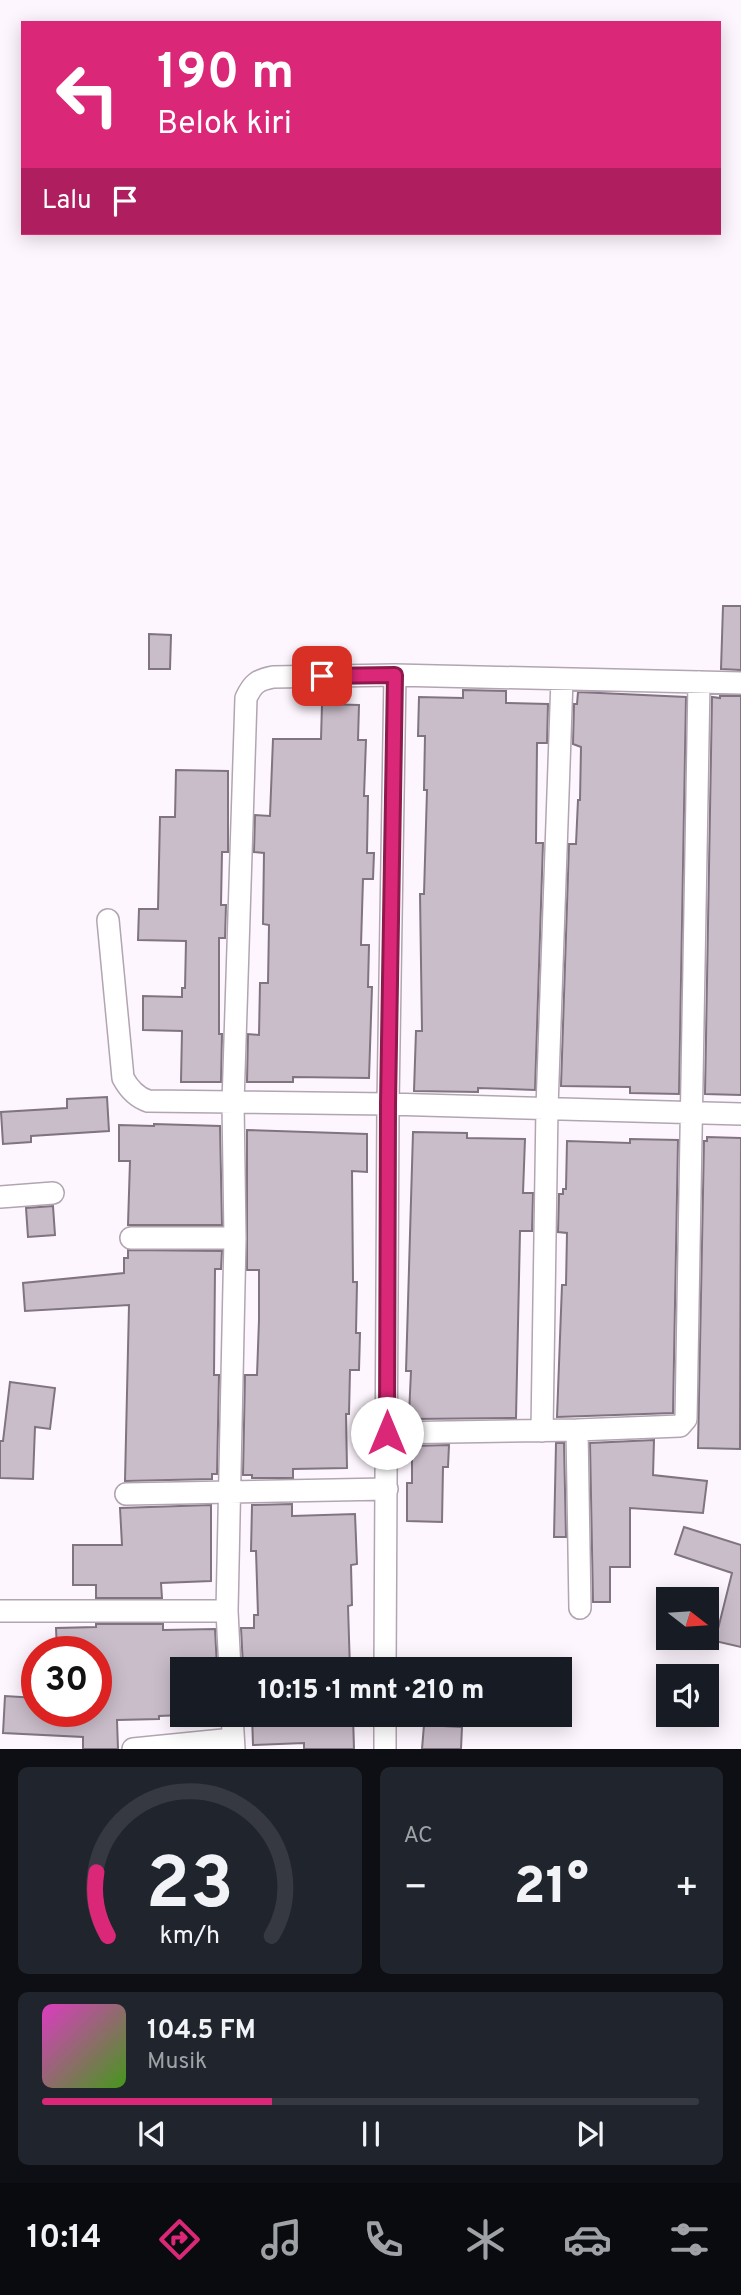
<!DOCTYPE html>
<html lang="id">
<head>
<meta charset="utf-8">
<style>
  body { margin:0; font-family:Overpass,sans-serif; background:#20242c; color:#f1f3f6; height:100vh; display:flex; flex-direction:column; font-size:26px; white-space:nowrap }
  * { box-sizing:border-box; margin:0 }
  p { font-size:23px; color:#9ea1a6 }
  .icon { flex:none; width:38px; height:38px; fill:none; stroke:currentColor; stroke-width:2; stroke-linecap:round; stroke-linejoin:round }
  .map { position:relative; height:1749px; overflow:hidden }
  .panel { display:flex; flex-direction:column; gap:18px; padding:18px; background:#0d0f14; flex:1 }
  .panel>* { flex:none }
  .hud { position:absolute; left:21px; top:21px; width:700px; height:214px; border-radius:0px; box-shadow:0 4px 18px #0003; background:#db2777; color:#fff; overflow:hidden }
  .needle { width:46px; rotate:107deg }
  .fabs { position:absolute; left:656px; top:1587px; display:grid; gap:14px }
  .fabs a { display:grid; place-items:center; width:63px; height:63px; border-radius:0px; background:#171b24; box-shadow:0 4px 18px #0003; font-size:35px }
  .speed { position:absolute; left:21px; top:1636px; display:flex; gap:14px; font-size:35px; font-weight:700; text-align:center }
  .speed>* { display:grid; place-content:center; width:91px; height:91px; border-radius:50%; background:#171b24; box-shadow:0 4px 18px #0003; line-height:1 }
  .speed .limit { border:10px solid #d22; background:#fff; color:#111 }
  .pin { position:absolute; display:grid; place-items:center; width:60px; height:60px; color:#fff; margin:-30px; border-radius:14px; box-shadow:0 4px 10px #0006 }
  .me { position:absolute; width:77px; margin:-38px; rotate:0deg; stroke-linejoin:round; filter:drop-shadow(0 0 5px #0008) }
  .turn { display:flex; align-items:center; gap:24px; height:147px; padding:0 21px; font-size:32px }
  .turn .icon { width:91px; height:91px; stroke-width:2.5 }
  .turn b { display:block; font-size:49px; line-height:60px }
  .then { display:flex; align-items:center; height:66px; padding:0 21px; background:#0003; gap:14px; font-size:26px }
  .big { font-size:52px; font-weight:800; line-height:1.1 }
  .panel .widget { flex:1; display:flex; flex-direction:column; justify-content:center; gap:10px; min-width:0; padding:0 24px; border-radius:10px; background:#20242c }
  .panel .dial { align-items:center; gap:0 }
  .dial svg { height:182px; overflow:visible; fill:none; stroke:#363941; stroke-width:7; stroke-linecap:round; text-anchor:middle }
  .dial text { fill:#f1f3f6; stroke:none }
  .song { display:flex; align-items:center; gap:21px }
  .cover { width:84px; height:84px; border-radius:10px; background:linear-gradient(135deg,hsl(310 70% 55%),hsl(100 70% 35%)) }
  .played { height:7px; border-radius:4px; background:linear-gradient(90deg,#db2777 35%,#363941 35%) }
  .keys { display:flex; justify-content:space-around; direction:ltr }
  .heat { display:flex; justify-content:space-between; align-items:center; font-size:38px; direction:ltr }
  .panel .tiles { flex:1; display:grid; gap:18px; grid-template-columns:1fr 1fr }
  .widget:last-child { grid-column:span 2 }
  .trip { position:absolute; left:170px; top:1657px; width:402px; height:70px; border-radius:0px; background:#171b24; box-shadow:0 4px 18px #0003; font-weight:800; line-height:70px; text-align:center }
  .tab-bar { display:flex; height:112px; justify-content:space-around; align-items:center; background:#090b0e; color:#9ea1a6 }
  .tab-bar .icon { width:49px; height:49px }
  .tab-bar .active { color:#db2777 }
  .tab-bar b { font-size:32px; color:#f1f3f6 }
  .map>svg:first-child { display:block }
  .building { fill:#c9bdc9; stroke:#7f7480; stroke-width:2 }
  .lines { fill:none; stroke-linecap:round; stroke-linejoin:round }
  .street-casing { stroke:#b1a5b1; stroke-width:24 }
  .street { stroke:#fff; stroke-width:21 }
  .route-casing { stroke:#8e194d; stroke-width:18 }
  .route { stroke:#db2777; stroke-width:12 }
</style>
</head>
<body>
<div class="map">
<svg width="741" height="1749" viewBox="0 0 741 1749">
  <rect width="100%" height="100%" fill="#fef6fe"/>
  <!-- building -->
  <path class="building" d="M723,606H741V670L721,669Z
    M149,634L171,635L170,669H149Z
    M463,690L506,691V703L548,704L547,743H537L536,843H543L535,1090L478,1088V1092L414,1091L416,1031H422L420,894H424L427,790H424L425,736H418L419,697L463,698Z
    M578,692L686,697L679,1094L630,1093V1087L561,1086L569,844H576L578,800H580L581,747L573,744L574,704H577Z
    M720,696H741V1095L705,1094L712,697L720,698Z
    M322,704L359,705L358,740H366L364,796H368L367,853H374L373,879H363L361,945H369L368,987H372L369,1078L293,1077V1082H247L248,1034L259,1035L260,983H268L269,925L263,924L264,853L254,852L255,815L270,816L273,739H321Z
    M176,770L228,771V852H222L221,905H226L225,938H219V1034H222L221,1082H181L182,1031L143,1030V996L182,997V988H185L186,941L138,940L139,909H158L160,817H175Z
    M107,1097L109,1131L31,1136V1142L3,1144L1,1112L67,1108V1099Z
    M154,1124L220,1126L222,1225H128L130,1161H119V1125L154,1126Z
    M247,1130L367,1134V1172L352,1171L353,1282H357L356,1333H360L359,1370H350L349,1414H346L347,1468L293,1469V1478H252V1475H243L245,1375H257L259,1320V1270H247Z
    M413,1132L467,1133V1138L525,1139L523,1193H533L532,1231H520L516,1418L412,1419V1415H409L411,1371H406Z
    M707,1137L741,1138L740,1449L698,1448L704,1141H707Z
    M630,1139L678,1140L673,1413L557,1417L562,1285H566L567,1233L558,1232L559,1194H563V1189H566L567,1141L630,1143Z
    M53,1206L55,1235L28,1237L26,1208Z
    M128,1250L222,1251L221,1269H215L214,1375H219L217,1474H212V1479L125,1481L129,1305L25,1311L23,1283L124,1273V1258H128Z
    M10,1382L55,1388L50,1429L35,1427L33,1479L0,1478V1441H3Z
    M654,1440L653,1475L707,1481L703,1513L630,1508V1567H610V1602H593L590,1443Z
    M556,1443H564L566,1537H554Z
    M449,1445L448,1467H443L442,1522L407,1521V1483H412V1446Z
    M292,1504V1516L355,1514L357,1564L351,1565L352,1605L348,1606L350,1670H251V1666H243L241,1628H254V1615H258L256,1551H251L252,1505Z
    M211,1505V1581L161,1583L162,1598H96V1585H73V1545H122L120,1508Z
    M684,1527L741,1545V1647L715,1641L732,1573L675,1554Z
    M96,1624H163V1630L215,1629L217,1667L182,1668V1715L159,1716V1719L117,1720L118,1749H83V1737L3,1733L5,1696L37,1698V1712H96V1652H57L56,1628L96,1627Z
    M252,1715H353L354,1749H304V1743L253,1745Z
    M424,1725L462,1727L461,1749H422Z"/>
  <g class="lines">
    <!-- street casing -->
    <g class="street-casing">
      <path id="street" d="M108,920L123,1078C129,1089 136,1097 148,1101L388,1104L741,1114
        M0,1197L53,1193
        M131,1238H235
        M577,1430L580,1608
        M542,1431L547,1108L562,679
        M387,1433L577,1430L680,1426L686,1419L699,682
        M126,1494L387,1489
        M0,1611H227
        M230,1670L227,1611L235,1238L233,1103L246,698C253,683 258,680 273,677L395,675L741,683
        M385,1670L388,1104L395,675
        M232,1715L234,1749
        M133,1749L233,1739
        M385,1749V1715"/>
    </g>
    <!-- street -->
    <use href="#street" class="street"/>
  </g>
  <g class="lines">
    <!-- route casing -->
    <g class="route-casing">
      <path id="route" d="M322,676L395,675L388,1104L387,1433"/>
    </g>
    <!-- route -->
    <use href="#route" class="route"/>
  </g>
</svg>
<div class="fabs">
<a><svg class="needle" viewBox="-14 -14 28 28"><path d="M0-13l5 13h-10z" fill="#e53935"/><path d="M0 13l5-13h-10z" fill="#9ea1a6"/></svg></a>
<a><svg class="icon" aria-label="sound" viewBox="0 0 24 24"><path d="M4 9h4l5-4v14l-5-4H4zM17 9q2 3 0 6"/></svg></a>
</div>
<div class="speed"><div class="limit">30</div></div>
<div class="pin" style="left:322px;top:676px;background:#d93025"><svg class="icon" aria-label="arrive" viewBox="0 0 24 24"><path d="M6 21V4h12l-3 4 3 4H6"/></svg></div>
<svg class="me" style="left:387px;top:1433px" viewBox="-20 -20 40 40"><circle r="19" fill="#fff"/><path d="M0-13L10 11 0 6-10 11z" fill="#db2777"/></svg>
<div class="trip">10:15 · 1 mnt · 210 m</div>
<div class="hud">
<div class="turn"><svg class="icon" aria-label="left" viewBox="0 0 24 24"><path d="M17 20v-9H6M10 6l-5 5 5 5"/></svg><div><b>190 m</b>Belok kiri</div></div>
<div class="then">Lalu<svg class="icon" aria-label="arrive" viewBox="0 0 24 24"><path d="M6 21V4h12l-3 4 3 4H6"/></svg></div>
</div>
</div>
<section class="panel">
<div class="tiles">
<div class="widget dial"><svg viewBox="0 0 100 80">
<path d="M14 69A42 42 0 1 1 86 69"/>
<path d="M14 69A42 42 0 0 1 9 41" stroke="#db2777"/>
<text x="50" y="56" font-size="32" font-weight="700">23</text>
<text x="50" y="72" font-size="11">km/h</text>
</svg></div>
<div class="widget"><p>AC</p>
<div class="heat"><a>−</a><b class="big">21°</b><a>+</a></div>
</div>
<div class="widget">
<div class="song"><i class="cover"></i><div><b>104.5 FM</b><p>Musik</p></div></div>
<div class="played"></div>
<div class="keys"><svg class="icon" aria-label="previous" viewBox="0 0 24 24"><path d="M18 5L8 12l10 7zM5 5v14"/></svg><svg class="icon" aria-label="pause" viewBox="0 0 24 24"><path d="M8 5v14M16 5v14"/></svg><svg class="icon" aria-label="next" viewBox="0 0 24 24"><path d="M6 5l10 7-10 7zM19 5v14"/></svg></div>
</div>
</div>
</section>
<nav class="tab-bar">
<b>10:14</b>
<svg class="icon active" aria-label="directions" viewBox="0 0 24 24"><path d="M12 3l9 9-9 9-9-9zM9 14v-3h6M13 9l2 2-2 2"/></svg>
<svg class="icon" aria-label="music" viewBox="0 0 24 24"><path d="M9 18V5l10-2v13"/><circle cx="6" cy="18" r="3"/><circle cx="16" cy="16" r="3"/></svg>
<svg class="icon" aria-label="phone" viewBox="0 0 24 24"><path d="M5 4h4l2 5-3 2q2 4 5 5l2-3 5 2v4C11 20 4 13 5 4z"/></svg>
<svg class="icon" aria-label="climate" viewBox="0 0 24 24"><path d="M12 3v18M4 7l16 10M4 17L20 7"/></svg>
<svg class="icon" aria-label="car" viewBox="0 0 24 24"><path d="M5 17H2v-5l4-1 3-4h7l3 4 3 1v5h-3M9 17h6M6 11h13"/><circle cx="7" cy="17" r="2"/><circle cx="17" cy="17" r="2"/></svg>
<svg class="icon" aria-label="filters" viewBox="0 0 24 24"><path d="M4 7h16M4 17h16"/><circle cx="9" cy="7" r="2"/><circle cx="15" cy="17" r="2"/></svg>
</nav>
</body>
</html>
